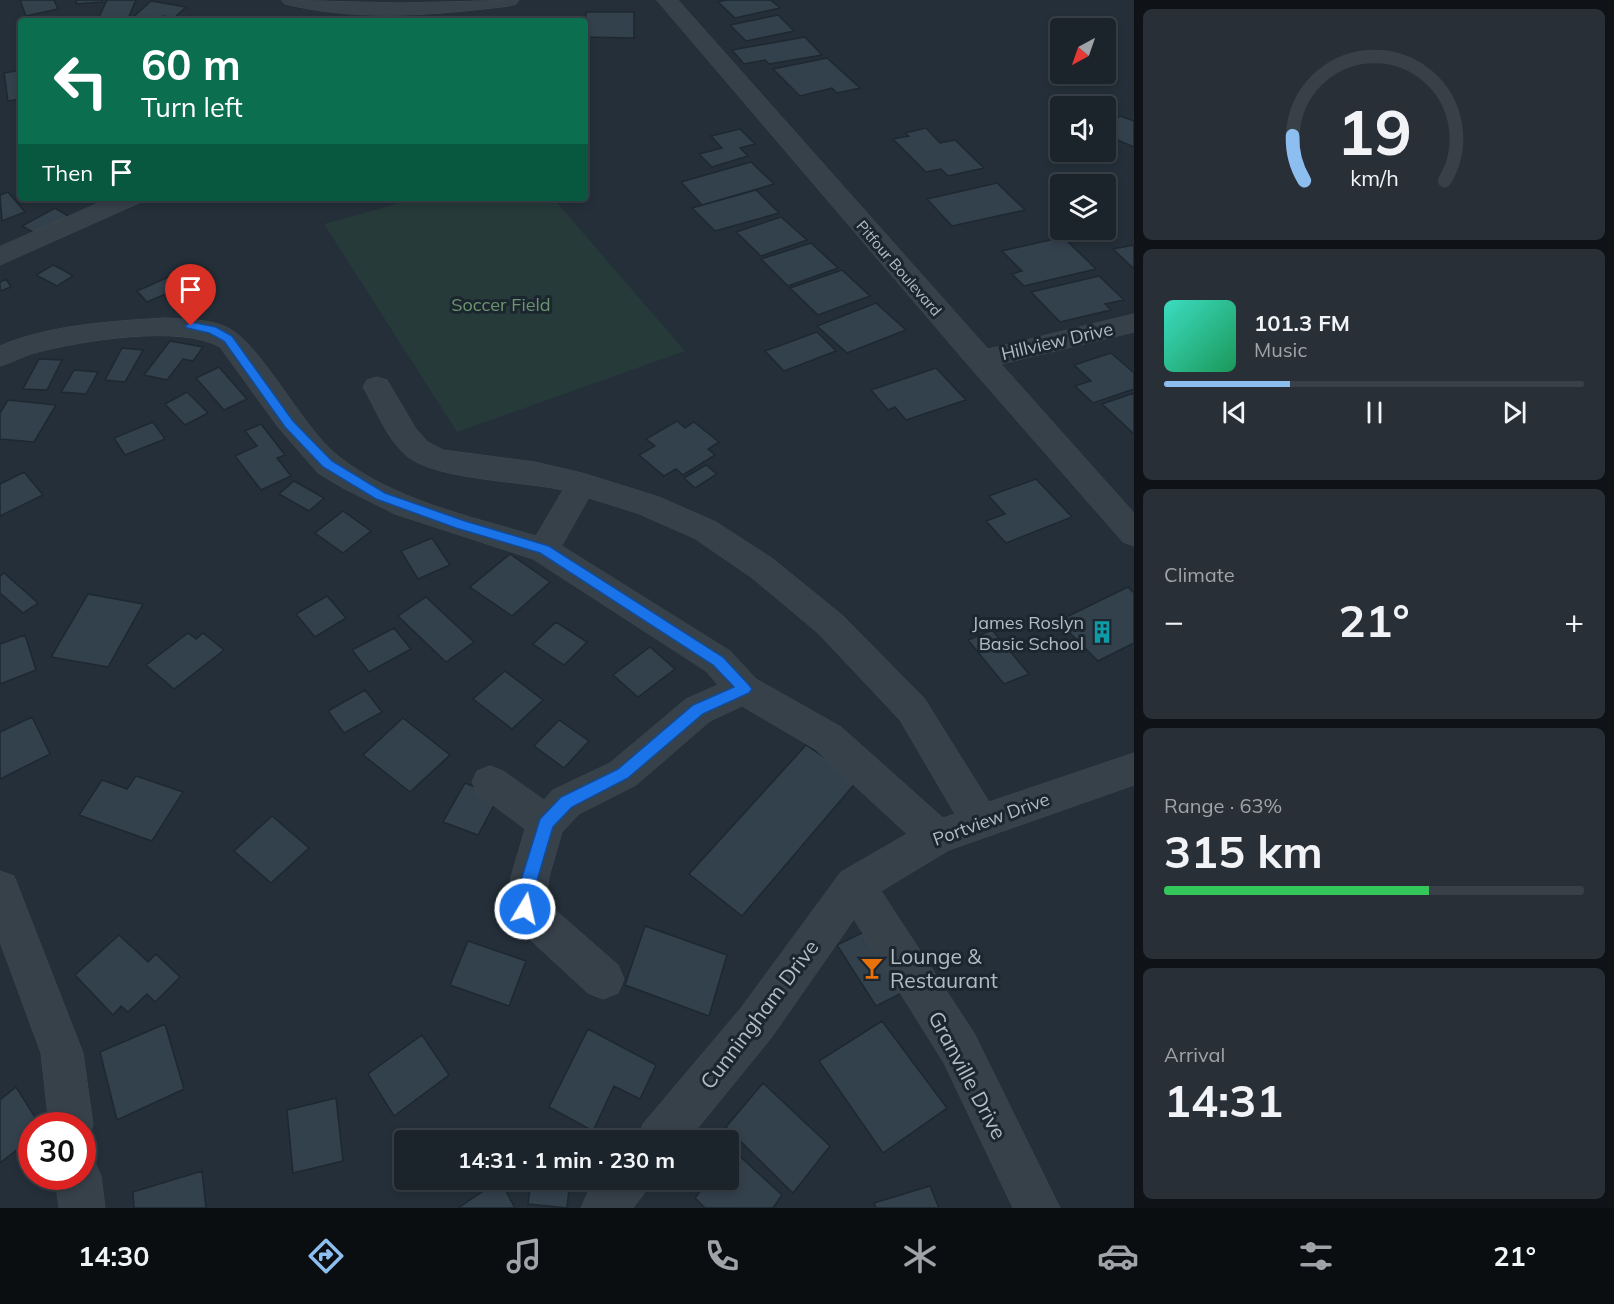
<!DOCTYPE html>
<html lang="en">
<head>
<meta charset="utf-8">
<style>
  body { margin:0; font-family:Mulish,sans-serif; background:#282f37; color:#f1f3f6; height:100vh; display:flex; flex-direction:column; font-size:22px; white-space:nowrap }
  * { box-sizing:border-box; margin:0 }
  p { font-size:20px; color:#a0a4a9 }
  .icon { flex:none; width:33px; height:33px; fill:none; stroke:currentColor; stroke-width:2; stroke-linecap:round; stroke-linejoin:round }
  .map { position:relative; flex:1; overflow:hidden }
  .side { display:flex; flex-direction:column; gap:9px; padding:9px; background:#0f1318; width:480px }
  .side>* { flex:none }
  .hud { position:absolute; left:18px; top:18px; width:570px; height:183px; border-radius:6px; box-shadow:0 3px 9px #0003,0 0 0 2px #394047; background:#0b6e4f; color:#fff; overflow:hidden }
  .needle { width:39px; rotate:220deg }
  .buttons { position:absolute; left:1050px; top:18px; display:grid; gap:12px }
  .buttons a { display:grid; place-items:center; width:66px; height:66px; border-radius:6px; background:#1b232b; box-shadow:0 3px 9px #0003,0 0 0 2px #394047; font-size:30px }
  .speed { position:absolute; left:18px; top:1112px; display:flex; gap:12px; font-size:30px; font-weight:700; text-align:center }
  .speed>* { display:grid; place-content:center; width:78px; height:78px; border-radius:50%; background:#1b232b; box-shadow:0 3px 9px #0003,0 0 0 2px #394047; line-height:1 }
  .speed .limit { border:9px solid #d22; background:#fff; color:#111 }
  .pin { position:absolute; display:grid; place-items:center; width:51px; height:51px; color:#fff; margin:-62px -26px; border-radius:50% 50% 50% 0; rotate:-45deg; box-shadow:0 0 6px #0007 }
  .pin .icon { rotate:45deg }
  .me { position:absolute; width:66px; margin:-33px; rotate:9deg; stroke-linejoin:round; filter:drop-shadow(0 0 4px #0008) }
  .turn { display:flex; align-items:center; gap:21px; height:126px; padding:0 24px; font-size:27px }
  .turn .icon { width:78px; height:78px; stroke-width:2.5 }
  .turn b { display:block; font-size:42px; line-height:51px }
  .then { display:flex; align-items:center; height:57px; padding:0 24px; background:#0003; gap:12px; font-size:22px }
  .big { font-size:45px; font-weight:700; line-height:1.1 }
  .side .tile { flex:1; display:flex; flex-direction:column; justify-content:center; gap:9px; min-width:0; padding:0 21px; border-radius:9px; background:#282f37 }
  .side .dial { align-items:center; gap:0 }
  .dial svg { height:156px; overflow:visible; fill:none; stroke:#394047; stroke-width:7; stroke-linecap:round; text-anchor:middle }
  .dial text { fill:#f1f3f6; stroke:none }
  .song { display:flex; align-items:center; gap:18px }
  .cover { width:72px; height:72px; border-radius:9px; background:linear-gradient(135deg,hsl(170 70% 55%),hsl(150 70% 35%)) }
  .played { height:6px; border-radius:3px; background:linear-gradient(90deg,#8dbef0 30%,#394047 30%) }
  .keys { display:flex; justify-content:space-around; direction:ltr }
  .heat { display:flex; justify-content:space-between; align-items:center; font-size:33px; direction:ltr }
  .charge { height:9px; border-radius:4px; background:linear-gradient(90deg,#34c759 63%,#394047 0) }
  .trip { position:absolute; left:394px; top:1130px; width:345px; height:60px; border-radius:6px; background:#1b232b; box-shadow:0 3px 9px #0003,0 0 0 2px #394047; font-weight:700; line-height:60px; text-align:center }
  .tabs { display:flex; height:96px; justify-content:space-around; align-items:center; background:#0b0e11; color:#a0a4a9 }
  .tabs .icon { width:42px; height:42px }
  .tabs .on { color:#8dbef0 }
  .tabs b { font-size:27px; color:#f1f3f6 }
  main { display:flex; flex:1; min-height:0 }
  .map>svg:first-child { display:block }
  .green { fill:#263a3a }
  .building { fill:#33414d; stroke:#1e2830; stroke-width:1.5 }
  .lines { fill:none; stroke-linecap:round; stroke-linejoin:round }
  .street-casing { stroke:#404a52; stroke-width:1 }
  .street { fill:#37414a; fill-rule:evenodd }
  .route { fill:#1a73e8; stroke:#114b97; stroke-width:1.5 }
  .labels { text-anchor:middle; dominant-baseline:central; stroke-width:6; stroke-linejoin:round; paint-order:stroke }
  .far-street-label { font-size:15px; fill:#b2bcc5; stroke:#1c262e }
  .park-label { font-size:18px; fill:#6b9570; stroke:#1c262e }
  .street-label { font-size:18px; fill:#b2bcc5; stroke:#1c262e }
  .poi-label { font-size:18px; fill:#b2bcc5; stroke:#1c262e; text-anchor:end }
  .near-poi-label { font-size:21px; fill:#b2bcc5; stroke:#1c262e; text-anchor:start }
  .near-street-label { font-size:21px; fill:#b2bcc5; stroke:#1c262e }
</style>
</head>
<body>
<main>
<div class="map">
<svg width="1134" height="1208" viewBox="0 0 1134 1208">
  <rect width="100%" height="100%" fill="#242f39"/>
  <!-- green -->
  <path class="green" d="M419,198H553L685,351L457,432L324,224Z"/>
  <!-- building -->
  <path class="building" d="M20,0H54L58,9L26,16Z
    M77,0H102V2L76,4Z
    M107,0H136L127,21H112L114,17H99Z
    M726,0H771L780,8L735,18L718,2Z
    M151,1L186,7L174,18L163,16L157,21H129Z
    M586,12H634V38L585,37Z
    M778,15L794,31L746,41L730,25Z
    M805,37L822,55L769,64L765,60L744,64L732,50Z
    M827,58L860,88L837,93L832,88L800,96L773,69Z
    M21,70V99L8,101L4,73Z
    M1120,116L1134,121V147L1106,135V127Z
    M926,128L940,143L955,140L984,168L948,176L941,169L926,172L893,139L909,136L905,133Z
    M740,129L755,144L740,148L748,156L712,167L699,154L722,148L711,136Z
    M751,162L774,184L702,205L681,182Z
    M997,183L1025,210L952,226L927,199Z
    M756,190L779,213L715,231L692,208Z
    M8,192L25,212L2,221L0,195Z
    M55,208L70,217L38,235L22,226Z
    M781,217L807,240L761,256L736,232Z
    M1063,237L1096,269L1024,286L1012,274L1022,271L1002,251Z
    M811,243L838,268L788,286L761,259Z
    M1134,245V269L1113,249Z
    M53,265L63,270L73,276L57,286L36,275Z
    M842,270L870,296L818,315L790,288Z
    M173,275L184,286L147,302L137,291Z
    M1099,276L1124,300L1105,304L1111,310L1060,322L1031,292Z
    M6,279L11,287L0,291V282Z
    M876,303L906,330L847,353L817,326Z
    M817,332L836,351L784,371L765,351Z
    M170,341L203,347L193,361L183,359L167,380L144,375Z
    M122,348L143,350L125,382L105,380Z
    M1111,353L1134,373V389L1093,403L1075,386L1091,381L1074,365Z
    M39,359L62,360L47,390L23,389Z
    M219,367L247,399L224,410L196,378Z
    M936,368L966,400L906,420L895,407L888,410L871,390Z
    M74,370L98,372L86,394L61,392Z
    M187,392L208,413L185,425L165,404Z
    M1134,393V434L1102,404Z
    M8,400L56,405L34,442L0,439V413Z
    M677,421L685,428L694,422L719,442L708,449L715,455L683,475L676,469L664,476L639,455L655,446L646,439Z
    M153,422L165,439L125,455L114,438Z
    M261,424L285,455L277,458L291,476L261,490L235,456L257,446L245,431Z
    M706,465L717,474L695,488L684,478Z
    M24,472L43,495L0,516V484Z
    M1036,479L1072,517L1006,543L986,521L1005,514L989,496Z
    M294,481L324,498L309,511L279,494Z
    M343,511L371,531L343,553L315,533Z
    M432,538L450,565L418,579L401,551Z
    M510,554L550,582L512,616L470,587Z
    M4,573L38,603L23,613L0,593V576Z
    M1128,587L1134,593V643L1098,661L1058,621Z
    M88,594L143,604L108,667L51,657Z
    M327,596L346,618L315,637L296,614Z
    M426,597L474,642L446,662L398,616Z
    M556,622L587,642L564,665L533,644Z
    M394,628L411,649L369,672L352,650Z
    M992,630L1029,674L1004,684L968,640Z
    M188,633L196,639L203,633L224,650L174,689L146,665Z
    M25,635L36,670L0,684V644Z
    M650,647L675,669L638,697L613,675Z
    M505,671L543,700L512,729L473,699Z
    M365,690L382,712L344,733L328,711Z
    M32,717L50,754L0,779V732Z
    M403,718L450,755L410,792L363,755Z
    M559,720L589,741L564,768L534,746Z
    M806,745L858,780L742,916L689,874Z
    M136,776L183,792L152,841L79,815L102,780L127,789Z
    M465,783L499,796L478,835L443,822Z
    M272,816L309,848L271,883L234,851Z
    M645,926L727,955L709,1016L625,985Z
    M868,930L908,990L876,1006L837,945Z
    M119,935L148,962L156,954L180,977L155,1002L147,994L128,1012L121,1006L113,1015L75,975Z
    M468,941L526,961L509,1006L450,985Z
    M882,1021L947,1108L883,1153L819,1061Z
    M165,1024L184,1089L117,1120L100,1052Z
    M588,1029L656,1065L640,1099L614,1086L593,1131L549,1107Z
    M422,1035L449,1075L394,1116L368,1074Z
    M763,1083L830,1146L793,1193L726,1127Z
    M16,1087L40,1125H32V1138L0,1163V1100Z
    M336,1098L343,1161L293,1173L287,1110Z
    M733,1150L782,1195L773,1208H705L695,1198L710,1179H729V1155Z
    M202,1171L206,1208H134L133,1192Z
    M531,1179H570L567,1208L528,1204Z
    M500,1180L515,1208H458Z
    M930,1186L939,1208H876L874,1203Z"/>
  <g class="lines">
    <!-- street casing -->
    <g class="street-casing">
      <path id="street" d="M282,0L400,3L519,0L516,4L509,6C436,15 358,22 285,4Z
        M657,0H678L988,349L1134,314V332L1001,364L1134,513V546L1123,542L969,366Z
        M110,198H142L139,203L0,265V247Z
        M165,318C184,319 205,319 224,326C259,339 301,427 338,456C393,500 469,516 536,536L563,490C523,481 436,480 407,456C387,440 376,409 363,387L367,380L377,377L387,380L416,429L428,442L443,450L535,462L582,473L659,497L716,522L773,559L842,615L924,698L989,802L1134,753V785L949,850L881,891L974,1033L1060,1208H1013L944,1063L854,919L771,1038L688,1140H637L643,1124L741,1008L841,872L907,834L815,749L742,706L710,721L636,785L579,814L562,832L549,877L546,902L618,965L624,979L618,993L603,999L588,993L511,922L505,909L511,877L525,829L477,793L472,782L477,771L490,766L503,771L544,800L553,790L610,763L686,699L718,685L706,671L533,559L395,514L343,488L318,473L278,427L220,347C181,324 79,341 34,353C23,356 12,363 0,366V346C48,325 113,321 165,318ZM589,498L637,513L694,538L751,577L818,633L900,720L955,814L943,818L841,727L756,679L730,651L562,546Z
        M0,871L14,876L83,1053L93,1125L87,1141L82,1142V1125H49L41,1053L0,942Z
        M82,1155L94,1160L101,1176L105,1208H59L55,1176H82Z
        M598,1179H650L643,1195L633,1208H581L588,1192Z"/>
    </g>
    <!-- street -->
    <use href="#street" class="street"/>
  </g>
  <!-- route -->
  <path class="route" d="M191,322L216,327L232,336L293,421L332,461L385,493L465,521L549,546L723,657L749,685L752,689L749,693L703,714L628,778L572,807L553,827L538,877L530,914L525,917L519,914L517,909L522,877L540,819L561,797L618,769L693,705L734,687L713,665L540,553L456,528L376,499L323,467L285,427L224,341L209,333L187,328L185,326Z"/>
  <!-- icons -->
  <defs>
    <g id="building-bare" transform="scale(1.8)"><path d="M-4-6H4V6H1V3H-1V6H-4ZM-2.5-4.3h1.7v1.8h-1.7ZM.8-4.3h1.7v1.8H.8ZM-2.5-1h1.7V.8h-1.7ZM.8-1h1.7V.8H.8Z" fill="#0f9aa8" stroke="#1c262e" stroke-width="2.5" paint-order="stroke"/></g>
    <g id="bar-bare" transform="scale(1.8)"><path d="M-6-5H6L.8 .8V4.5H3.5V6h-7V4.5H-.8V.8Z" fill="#e8710a" stroke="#1c262e" stroke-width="2.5" paint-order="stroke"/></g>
  </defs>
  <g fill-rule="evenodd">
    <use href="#building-bare" x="1102" y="632"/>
    <use href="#bar-bare" x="872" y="968"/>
  </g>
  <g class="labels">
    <!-- far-street labels -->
    <g class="far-street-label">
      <text transform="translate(899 268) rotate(49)">Pitfour Boulevard</text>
    </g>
    <!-- park labels -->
    <g class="park-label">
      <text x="501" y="304">Soccer Field</text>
    </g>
    <!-- street labels -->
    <g class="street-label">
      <text transform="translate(1057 341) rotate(-13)">Hillview Drive</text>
      <text transform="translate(991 819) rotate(-20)">Portview Drive</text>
    </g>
    <!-- poi labels -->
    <g class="poi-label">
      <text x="1084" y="622">James Roslyn<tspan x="1084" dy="21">Basic School</tspan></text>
    </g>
    <!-- near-poi labels -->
    <g class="near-poi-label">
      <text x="890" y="956">Lounge &amp;<tspan x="890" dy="24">Restaurant</tspan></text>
    </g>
    <!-- near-street labels -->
    <g class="near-street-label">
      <text transform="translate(759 1014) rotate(-53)">Cunningham Drive</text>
      <text transform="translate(968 1075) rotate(62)">Granville Drive</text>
    </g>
  </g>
</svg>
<div class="buttons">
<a><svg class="needle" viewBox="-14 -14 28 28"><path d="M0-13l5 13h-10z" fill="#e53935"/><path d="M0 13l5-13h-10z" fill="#a0a4a9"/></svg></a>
<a><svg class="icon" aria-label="sound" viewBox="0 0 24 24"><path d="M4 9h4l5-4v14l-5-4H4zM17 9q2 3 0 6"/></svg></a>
<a><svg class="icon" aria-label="layers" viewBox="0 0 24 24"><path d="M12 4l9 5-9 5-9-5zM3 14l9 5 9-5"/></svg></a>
</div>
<div class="speed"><div class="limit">30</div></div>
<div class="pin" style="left:191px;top:326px;background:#d93025"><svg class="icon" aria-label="arrive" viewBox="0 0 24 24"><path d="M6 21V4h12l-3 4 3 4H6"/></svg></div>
<svg class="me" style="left:525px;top:909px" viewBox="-20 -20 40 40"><circle r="17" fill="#1a73e8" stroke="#fff" stroke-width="3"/><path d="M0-11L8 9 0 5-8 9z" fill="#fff"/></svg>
<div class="trip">14:31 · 1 min · 230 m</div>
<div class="hud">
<div class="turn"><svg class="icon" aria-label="left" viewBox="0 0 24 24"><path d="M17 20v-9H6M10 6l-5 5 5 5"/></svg><div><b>60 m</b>Turn left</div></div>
<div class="then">Then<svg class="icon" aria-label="arrive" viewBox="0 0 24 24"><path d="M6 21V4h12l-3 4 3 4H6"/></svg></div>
</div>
</div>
<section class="side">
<div class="tile dial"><svg viewBox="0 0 100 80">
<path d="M14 69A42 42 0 1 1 86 69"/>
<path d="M14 69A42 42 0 0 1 8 46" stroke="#8dbef0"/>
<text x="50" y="56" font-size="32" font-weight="700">19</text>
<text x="50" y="72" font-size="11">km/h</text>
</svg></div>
<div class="tile">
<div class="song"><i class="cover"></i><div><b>101.3 FM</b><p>Music</p></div></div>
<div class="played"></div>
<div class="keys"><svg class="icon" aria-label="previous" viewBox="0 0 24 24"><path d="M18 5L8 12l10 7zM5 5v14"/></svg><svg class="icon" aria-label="pause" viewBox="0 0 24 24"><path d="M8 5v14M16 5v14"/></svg><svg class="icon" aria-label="next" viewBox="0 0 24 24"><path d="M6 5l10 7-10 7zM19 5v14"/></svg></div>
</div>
<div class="tile"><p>Climate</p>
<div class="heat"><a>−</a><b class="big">21°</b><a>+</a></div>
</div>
<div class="tile"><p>Range · 63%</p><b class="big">315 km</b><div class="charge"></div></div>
<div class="tile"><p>Arrival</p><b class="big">14:31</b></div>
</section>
</main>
<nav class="tabs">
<b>14:30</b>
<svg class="icon on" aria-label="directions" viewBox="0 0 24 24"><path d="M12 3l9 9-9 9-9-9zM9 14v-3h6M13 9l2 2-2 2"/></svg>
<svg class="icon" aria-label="music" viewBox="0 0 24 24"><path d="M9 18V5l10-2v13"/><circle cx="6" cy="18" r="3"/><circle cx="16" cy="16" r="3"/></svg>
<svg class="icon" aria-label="phone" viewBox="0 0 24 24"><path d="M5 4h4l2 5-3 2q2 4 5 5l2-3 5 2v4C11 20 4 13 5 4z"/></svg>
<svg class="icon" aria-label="climate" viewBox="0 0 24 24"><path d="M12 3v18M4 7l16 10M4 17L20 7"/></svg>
<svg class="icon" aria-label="car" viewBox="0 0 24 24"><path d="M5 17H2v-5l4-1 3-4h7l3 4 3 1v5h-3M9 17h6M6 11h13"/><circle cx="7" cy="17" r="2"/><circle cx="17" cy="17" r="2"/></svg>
<svg class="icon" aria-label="filters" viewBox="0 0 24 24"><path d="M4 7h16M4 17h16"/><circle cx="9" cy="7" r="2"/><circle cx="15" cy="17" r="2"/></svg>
<b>21°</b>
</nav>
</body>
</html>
